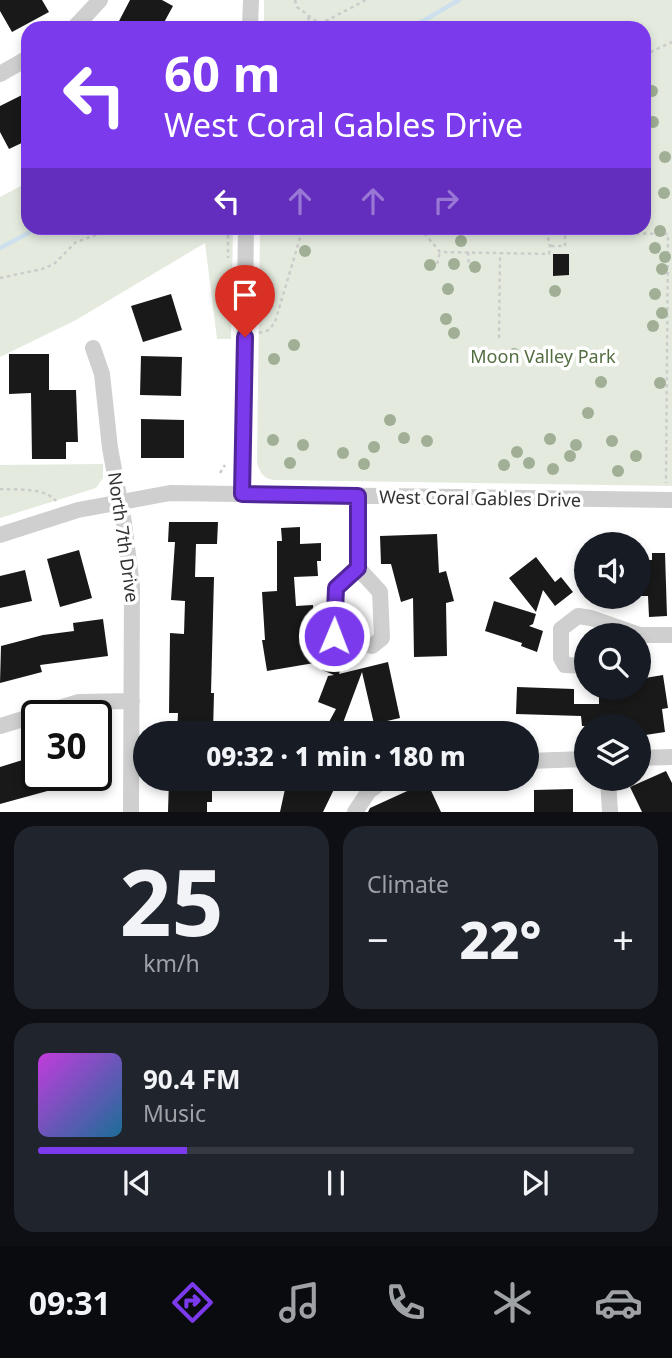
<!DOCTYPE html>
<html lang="en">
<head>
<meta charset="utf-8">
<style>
  body { margin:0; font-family:"Noto Sans",sans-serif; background:#20242c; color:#f1f3f6; height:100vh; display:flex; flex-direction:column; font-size:26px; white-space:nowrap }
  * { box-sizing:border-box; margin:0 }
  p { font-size:23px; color:#9ea1a6 }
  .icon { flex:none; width:38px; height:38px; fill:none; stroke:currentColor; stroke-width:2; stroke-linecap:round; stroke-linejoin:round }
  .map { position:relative; height:812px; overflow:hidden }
  .sheet { display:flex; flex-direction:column; gap:14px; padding:14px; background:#0d0f14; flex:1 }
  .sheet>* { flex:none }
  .hud { position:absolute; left:21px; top:21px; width:630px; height:214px; border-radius:21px; box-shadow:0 4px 10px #0003; background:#7c3aed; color:#fff; overflow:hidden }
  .fabs { position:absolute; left:574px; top:532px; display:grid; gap:14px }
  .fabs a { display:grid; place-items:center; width:77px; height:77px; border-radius:50%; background:#171b24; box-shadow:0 4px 10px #0003; font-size:35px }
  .speed { position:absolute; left:21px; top:700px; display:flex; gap:14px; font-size:35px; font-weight:700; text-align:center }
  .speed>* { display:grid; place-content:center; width:91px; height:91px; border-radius:50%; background:#171b24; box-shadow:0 4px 10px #0003; line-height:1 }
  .speed .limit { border:4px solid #111; border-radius:10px; background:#fff; color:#111 }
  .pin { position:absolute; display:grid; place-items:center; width:60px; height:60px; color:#fff; margin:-72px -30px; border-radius:50% 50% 50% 0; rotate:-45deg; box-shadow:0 0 7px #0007 }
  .pin .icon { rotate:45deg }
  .me { position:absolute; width:77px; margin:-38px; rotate:1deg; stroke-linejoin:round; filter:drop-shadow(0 0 5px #0008) }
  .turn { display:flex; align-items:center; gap:24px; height:147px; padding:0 28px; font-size:32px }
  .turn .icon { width:91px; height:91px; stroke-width:2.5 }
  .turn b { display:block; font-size:49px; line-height:60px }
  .lanes { display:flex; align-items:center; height:66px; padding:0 28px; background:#0003; justify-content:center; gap:35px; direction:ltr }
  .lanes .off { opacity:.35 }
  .big { font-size:52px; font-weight:800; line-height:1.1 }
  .sheet .widget { flex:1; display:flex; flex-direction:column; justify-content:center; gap:10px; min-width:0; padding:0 24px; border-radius:21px; background:#20242c }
  .sheet .dial { align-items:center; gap:0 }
  .dial b { font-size:91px; line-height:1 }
  .song { display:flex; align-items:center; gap:21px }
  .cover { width:84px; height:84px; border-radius:10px; background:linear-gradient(135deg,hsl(290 70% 55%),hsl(200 70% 35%)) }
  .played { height:7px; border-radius:4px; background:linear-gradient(90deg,#7c3aed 25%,#363941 25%) }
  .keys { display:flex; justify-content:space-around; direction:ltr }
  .heat { display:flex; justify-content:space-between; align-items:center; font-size:38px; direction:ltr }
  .sheet .tiles { flex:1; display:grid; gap:14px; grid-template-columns:1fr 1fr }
  .widget:last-child { grid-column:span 2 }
  .trip { position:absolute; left:133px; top:721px; width:406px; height:70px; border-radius:35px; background:#171b24; box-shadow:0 4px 10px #0003; font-weight:800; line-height:70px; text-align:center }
  .tab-bar { display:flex; height:112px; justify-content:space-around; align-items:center; background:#090b0e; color:#9ea1a6 }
  .tab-bar .icon { width:49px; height:49px }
  .tab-bar .selected { color:#7c3aed }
  .tab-bar b { font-size:32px; color:#f1f3f6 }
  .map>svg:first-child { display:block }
  .green { fill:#e4ebde }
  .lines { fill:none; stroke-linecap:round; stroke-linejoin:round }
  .stream { stroke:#cedfed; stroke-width:4.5 }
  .building { fill:#191919 }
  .path { stroke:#ccc; stroke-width:2.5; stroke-dasharray:3.5 3.5; stroke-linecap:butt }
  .minor { stroke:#cfcfcf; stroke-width:16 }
  .tree { fill:#a0af95 }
  .route-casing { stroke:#51269a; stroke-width:18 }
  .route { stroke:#7c3aed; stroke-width:12 }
  .labels { text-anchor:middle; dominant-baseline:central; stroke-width:7; stroke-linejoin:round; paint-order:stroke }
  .park-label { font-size:18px; fill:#526d3f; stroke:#fff }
  .street-label { font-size:18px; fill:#323232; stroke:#fff }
</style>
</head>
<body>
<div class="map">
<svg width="672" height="812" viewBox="0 0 672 812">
  <rect width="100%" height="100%" fill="#fff"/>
  <!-- green -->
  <path class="green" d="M264,0H672V486L274,480C264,479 259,472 257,462L260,228H644V28H264Z
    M28,182V228H233L231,339H217L205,243L76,320L0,357V197Z
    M103,464V478L96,488L0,518V465Z"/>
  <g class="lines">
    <!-- stream -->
    <path class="stream" d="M411,28L459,0
      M0,248L38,228"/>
  </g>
  <!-- building -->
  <path class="building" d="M0,0H42L49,12L12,32L0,11Z
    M130,0H162L173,6L161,28H129L118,23Z
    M24,94L28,101V140L9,149L0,132V106Z
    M553,254H569V275L553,276Z
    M171,294L182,330L143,342L131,306Z
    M9,354H49V390H76L78,442H66V459H32L31,393L9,394Z
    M141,356L182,357L181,396L140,395Z
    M141,419L184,420V458H141Z
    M169,522H218L217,544H196L195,577H214L211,693H214L213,733H177L178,713H169L170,633L184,634L185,601L171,600L175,542H168Z
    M300,527V544L321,543V561H317L318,576L294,577L296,606L313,605L316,648L344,659L339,674L388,662L400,718L374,724L362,672L340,731L323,733L336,709L318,702L328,676L334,675L322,670L326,661L267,671L262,640H265L262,592L277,591V541H282L281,528Z
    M437,534L439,573L446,571L454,601L446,603L447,656L414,657L413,598L401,602L391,564H381L380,536Z
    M79,550L92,598L60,607L47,559Z
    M652,553H665L667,616L649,617L648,596H639V560H652Z
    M536,557L555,582L561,577L573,592L555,606L543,590L536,612L509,578Z
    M25,570L32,601L0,608V576Z
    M494,601L536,614L533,624L529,626L543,631L537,652L521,646L522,643L485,631Z
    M103,619L108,656L40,665L42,672L0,683L1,646L43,635L74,631L73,623Z
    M663,675L668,708L662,709L665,732L639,736V726H582L581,716L516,714L517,687L574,689V704H599V689L639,688V679Z
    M29,758L34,775H90L91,779L0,804V767Z
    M666,771L672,783V812H642L630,787Z
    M169,779H212V802H207V812H168Z
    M286,779H339L323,812H280L285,789L282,787Z
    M427,782L441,812H368L370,808Z
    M573,789V812H534V790Z"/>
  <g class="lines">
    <!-- path -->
    <path class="path" d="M295,0L297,7L320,24L366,0
      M308,17L311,28
      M644,55L672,42
      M228,228V258
      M420,228L440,252L549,254L550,242L542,228
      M545,232L668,234L666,483
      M551,246H565V228
      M468,252L469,267
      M437,264L440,252
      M0,278L42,269L54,264L76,242L116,228
      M259,333L269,330L275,322L303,228
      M499,338L500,253
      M220,473L225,465
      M0,489C18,490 44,487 56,501"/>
    <!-- minor -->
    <path class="minor" d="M74,28L100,0
      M250,28L251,0
      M0,74L28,58
      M93,348L102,374L110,448L124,523L132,586L131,812
      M242,493L246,228
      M358,496V568L380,592L382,638L372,646L339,640L334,636L336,588L358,568
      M0,535L78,510L170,493L672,500
      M586,666L565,665L561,658V629L578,616L591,618L640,635H672
      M0,726L79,702L132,701
      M639,758L672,757
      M527,761L586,759
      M608,779L610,812
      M355,812L369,791L386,779"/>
  </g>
  <!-- trees -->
  <g class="tree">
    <circle cx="652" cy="91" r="6"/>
    <circle cx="653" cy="122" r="6"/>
    <circle cx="665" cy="157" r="6"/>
    <circle cx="664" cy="193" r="6"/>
    <circle cx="660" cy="231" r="6"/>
    <circle cx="461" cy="241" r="6"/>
    <circle cx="655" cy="248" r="6"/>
    <circle cx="305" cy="251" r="6"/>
    <circle cx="665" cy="257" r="6"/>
    <circle cx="454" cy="264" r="6"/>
    <circle cx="430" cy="265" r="6"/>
    <circle cx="475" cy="267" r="6"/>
    <circle cx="662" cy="269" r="6"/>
    <circle cx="448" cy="289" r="6"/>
    <circle cx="555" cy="291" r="6"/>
    <circle cx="655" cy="294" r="6"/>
    <circle cx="662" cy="313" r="6"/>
    <circle cx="446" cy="319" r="6"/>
    <circle cx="653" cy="326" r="6"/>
    <circle cx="454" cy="333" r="6"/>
    <circle cx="294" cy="345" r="6"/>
    <circle cx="514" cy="354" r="6"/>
    <circle cx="536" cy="358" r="6"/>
    <circle cx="274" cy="359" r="6"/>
    <circle cx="601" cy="382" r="6"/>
    <circle cx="660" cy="383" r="6"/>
    <circle cx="588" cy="413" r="6"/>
    <circle cx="390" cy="420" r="6"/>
    <circle cx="404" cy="438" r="6"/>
    <circle cx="550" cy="439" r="6"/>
    <circle cx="273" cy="440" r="6"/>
    <circle cx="427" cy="441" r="6"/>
    <circle cx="612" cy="441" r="6"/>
    <circle cx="303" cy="445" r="6"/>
    <circle cx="576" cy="445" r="6"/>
    <circle cx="374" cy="447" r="6"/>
    <circle cx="517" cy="452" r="6"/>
    <circle cx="343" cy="453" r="6"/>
    <circle cx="570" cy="456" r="6"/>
    <circle cx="636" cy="456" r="6"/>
    <circle cx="290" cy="463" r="6"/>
    <circle cx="529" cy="463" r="6"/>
    <circle cx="364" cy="464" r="6"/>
    <circle cx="504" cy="465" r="6"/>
    <circle cx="553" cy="469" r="6"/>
    <circle cx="618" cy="471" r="6"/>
  </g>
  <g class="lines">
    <!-- route casing -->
    <g class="route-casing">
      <path id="route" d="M245,337L242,494L358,496V568L336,588L334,636"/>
    </g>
    <!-- route -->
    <use href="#route" class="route"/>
  </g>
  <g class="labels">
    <!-- park labels -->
    <g class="park-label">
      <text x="543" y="356">Moon Valley Park</text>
    </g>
    <!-- street labels -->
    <g class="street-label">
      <text transform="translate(480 498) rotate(1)">West Coral Gables Drive</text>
      <text transform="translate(124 537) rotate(82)">North 7th Drive</text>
    </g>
  </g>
</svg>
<div class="fabs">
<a><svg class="icon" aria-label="sound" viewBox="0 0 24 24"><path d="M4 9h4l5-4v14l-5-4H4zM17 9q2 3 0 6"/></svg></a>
<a><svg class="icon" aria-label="search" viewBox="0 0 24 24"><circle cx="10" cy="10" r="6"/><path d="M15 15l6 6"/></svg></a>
<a><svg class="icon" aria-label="layers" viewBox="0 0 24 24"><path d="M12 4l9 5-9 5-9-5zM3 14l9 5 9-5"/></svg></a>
</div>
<div class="speed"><div class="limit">30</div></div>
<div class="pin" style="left:245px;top:337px;background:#d93025"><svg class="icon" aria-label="arrive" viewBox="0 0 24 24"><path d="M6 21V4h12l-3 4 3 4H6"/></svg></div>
<svg class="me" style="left:334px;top:636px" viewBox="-20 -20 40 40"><circle r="17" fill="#7c3aed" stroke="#fff" stroke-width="3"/><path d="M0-11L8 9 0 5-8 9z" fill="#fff"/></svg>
<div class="trip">09:32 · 1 min · 180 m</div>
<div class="hud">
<div class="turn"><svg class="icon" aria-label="left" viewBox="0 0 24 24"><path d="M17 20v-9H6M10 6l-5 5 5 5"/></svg><div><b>60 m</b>West Coral Gables Drive</div></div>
<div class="lanes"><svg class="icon" aria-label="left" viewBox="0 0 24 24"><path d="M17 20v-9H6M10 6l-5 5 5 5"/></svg><svg class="icon off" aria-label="ahead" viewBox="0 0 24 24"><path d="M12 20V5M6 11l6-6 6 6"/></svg><svg class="icon off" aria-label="ahead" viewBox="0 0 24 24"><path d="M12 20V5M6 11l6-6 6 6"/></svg><svg class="icon off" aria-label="right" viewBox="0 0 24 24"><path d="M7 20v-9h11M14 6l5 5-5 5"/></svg></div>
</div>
</div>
<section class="sheet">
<div class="tiles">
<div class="widget dial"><b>25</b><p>km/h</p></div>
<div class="widget"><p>Climate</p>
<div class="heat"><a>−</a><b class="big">22°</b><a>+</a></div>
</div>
<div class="widget">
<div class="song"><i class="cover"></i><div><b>90.4 FM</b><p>Music</p></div></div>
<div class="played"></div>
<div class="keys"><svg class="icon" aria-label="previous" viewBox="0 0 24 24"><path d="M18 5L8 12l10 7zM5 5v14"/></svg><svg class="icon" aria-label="pause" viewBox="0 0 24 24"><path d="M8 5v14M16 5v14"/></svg><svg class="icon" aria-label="next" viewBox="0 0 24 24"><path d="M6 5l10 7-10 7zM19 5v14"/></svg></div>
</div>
</div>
</section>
<nav class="tab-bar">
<b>09:31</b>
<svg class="icon selected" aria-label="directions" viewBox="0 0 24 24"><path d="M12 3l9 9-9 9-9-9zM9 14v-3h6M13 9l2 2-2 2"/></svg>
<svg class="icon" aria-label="music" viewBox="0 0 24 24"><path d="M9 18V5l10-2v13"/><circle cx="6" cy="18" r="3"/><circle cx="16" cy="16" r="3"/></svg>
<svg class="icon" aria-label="phone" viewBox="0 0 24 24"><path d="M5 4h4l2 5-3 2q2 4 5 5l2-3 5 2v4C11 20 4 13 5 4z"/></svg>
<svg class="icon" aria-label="climate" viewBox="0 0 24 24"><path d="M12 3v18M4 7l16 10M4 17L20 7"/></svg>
<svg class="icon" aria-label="car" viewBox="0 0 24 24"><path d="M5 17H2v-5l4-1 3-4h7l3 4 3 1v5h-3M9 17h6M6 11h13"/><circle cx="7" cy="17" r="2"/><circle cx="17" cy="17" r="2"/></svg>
</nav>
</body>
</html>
